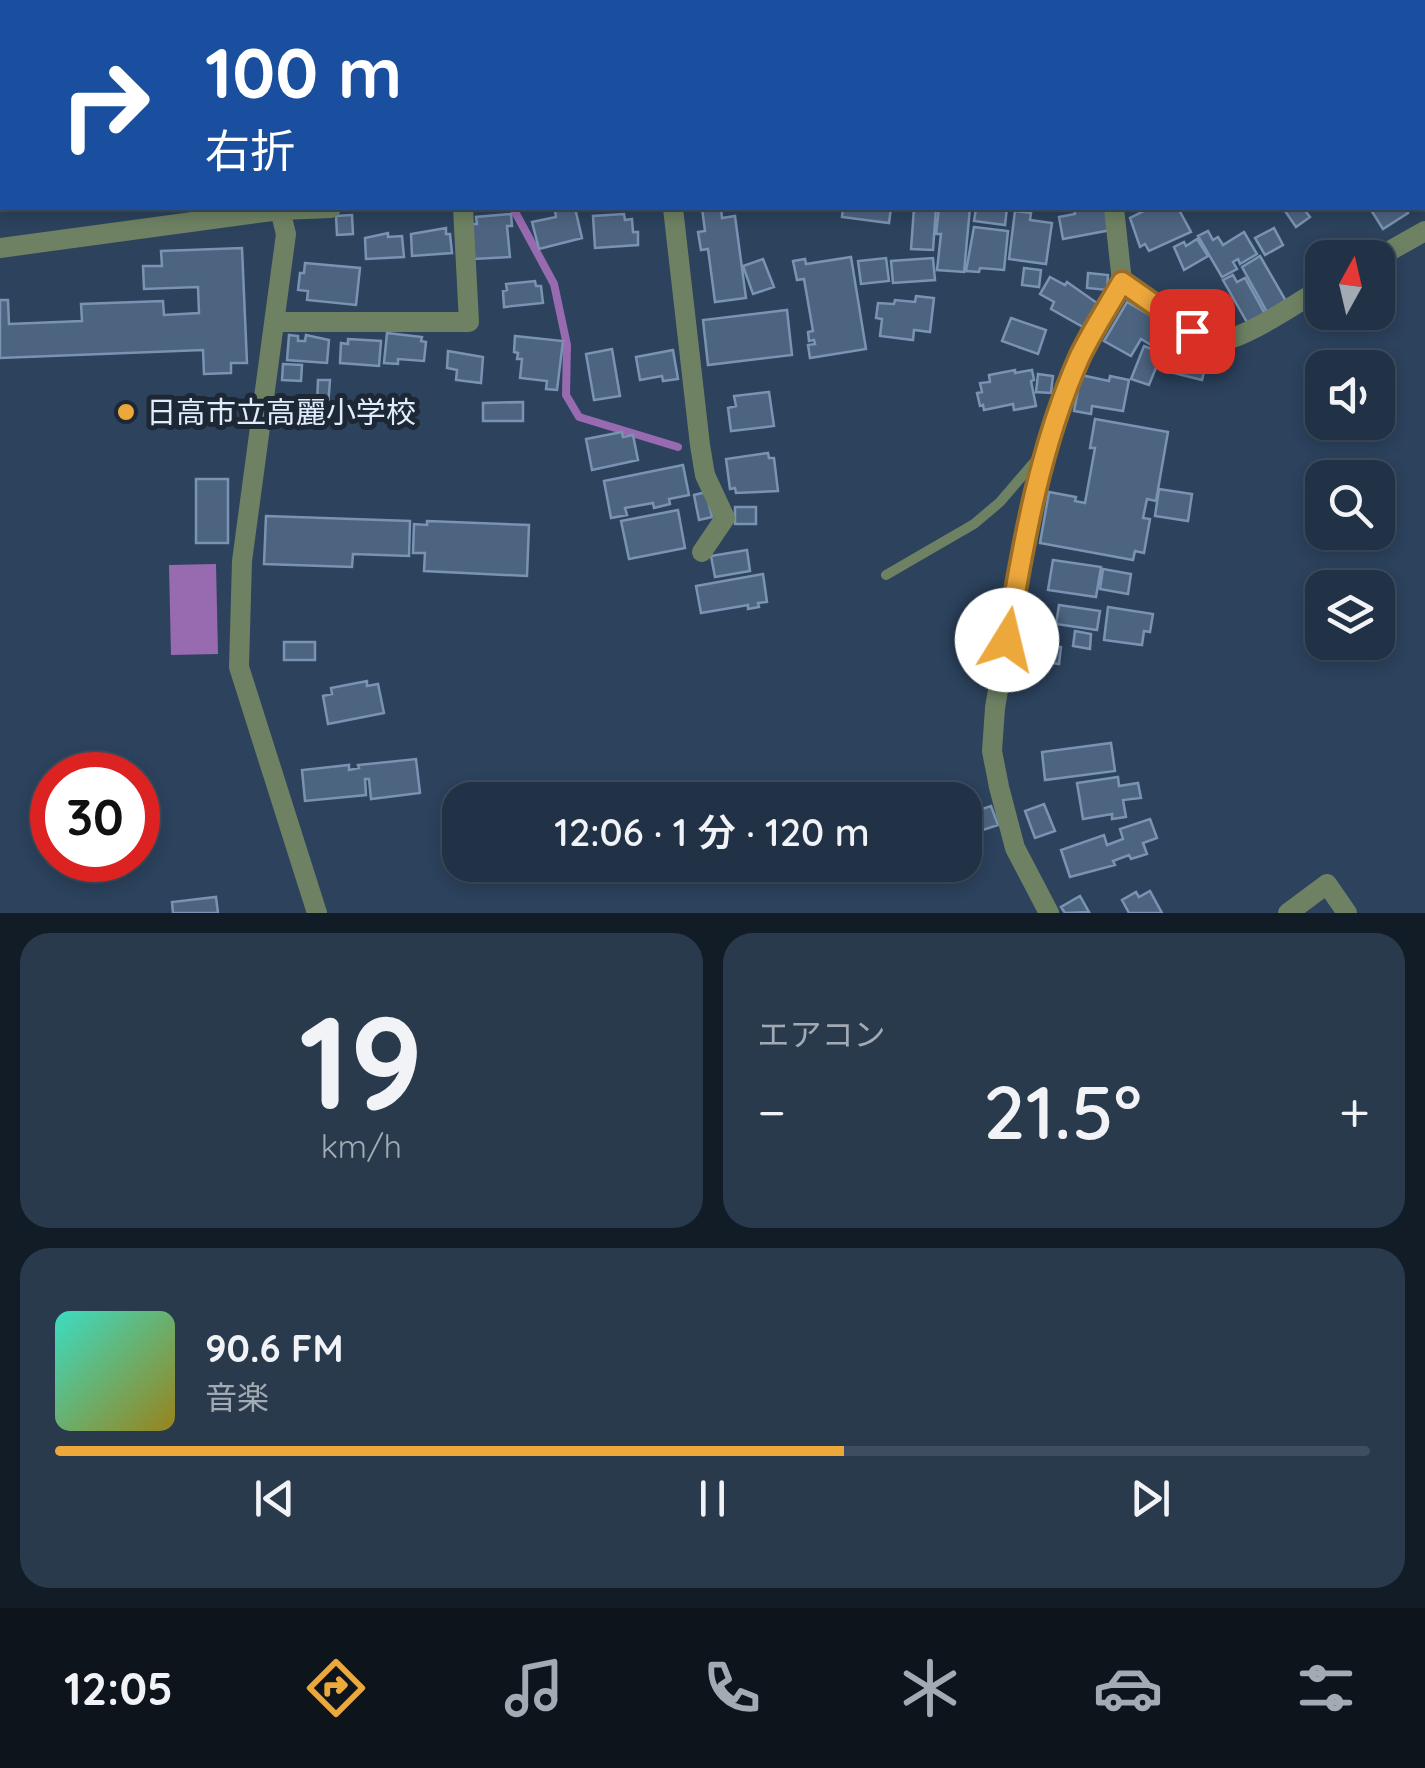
<!DOCTYPE html>
<html lang="ja">
<head>
<meta charset="utf-8">
<style>
  body { margin:0; font-family:Quicksand,"Noto Sans JP",sans-serif; background:#293a4d; color:#f1f3f6; height:100vh; display:flex; flex-direction:column; font-size:38px; white-space:nowrap }
  * { box-sizing:border-box; margin:0 }
  p { font-size:32px; color:#a2aab3 }
  .icon { flex:none; width:55px; height:55px; fill:none; stroke:currentColor; stroke-width:2; stroke-linecap:round; stroke-linejoin:round }
  .map { position:relative; height:913px; overflow:hidden }
  .panel { display:flex; flex-direction:column; gap:20px; padding:20px; background:#121c26; flex:1 }
  .panel>* { flex:none }
  .top-card { position:absolute; left:0px; top:0px; width:1425px; height:210px; box-shadow:0 5px 15px #0003,0 0 0 2px #3e4d5f; background:#1a4fa0; color:#fff; overflow:hidden }
  .needle { width:65px; rotate:8deg }
  .tools { position:absolute; left:1305px; top:240px; display:grid; gap:20px }
  .tools a { display:grid; place-items:center; width:90px; height:90px; border-radius:20px; background:#213246; box-shadow:0 5px 15px #0003,0 0 0 2px #3e4d5f; font-size:50px }
  .speed { position:absolute; left:30px; top:752px; display:flex; gap:20px; font-size:50px; font-weight:700; text-align:center }
  .speed>* { display:grid; place-content:center; width:130px; height:130px; border-radius:50%; background:#213246; box-shadow:0 5px 15px #0003,0 0 0 2px #3e4d5f; line-height:1 }
  .speed .limit { border:15px solid #d22; background:#fff; color:#111 }
  .pin { position:absolute; display:grid; place-items:center; width:85px; height:85px; color:#fff; margin:-42px; border-radius:20px; box-shadow:0 5px 15px #0006 }
  .me { position:absolute; width:110px; margin:-55px; rotate:9deg; stroke-linejoin:round; filter:drop-shadow(0 0 8px #0008) }
  .turn { display:flex; align-items:center; gap:35px; height:210px; padding:0 40px; font-size:45px }
  .turn .icon { width:130px; height:130px; stroke-width:2.5 }
  .turn b { display:block; font-size:70px; line-height:85px }
  .big { font-size:75px; font-weight:600; line-height:1.1 }
  .panel .tile { flex:1; display:flex; flex-direction:column; justify-content:center; gap:15px; min-width:0; padding:0 35px; border-radius:30px; background:#293a4d }
  .panel .dial { align-items:center; gap:0 }
  .dial b { font-size:130px; line-height:1 }
  .song { display:flex; align-items:center; gap:30px }
  .cover { width:120px; height:120px; border-radius:15px; background:linear-gradient(135deg,hsl(170 70% 55%),hsl(50 70% 35%)) }
  .played { height:10px; border-radius:5px; background:linear-gradient(90deg,#eda83c 60%,#3e4d5f 60%) }
  .keys { display:flex; justify-content:space-around; direction:ltr }
  .heat { display:flex; justify-content:space-between; align-items:center; font-size:55px; direction:ltr }
  .panel .tiles { flex:1; display:grid; gap:20px; grid-template-columns:1fr 1fr }
  .tile:last-child { grid-column:span 2 }
  .trip { position:absolute; left:442px; top:782px; width:540px; height:100px; border-radius:30px; background:#213246; box-shadow:0 5px 15px #0003,0 0 0 2px #3e4d5f; font-weight:600; line-height:100px; text-align:center }
  .dock { display:flex; height:160px; justify-content:space-around; align-items:center; background:#0d141c; color:#a2aab3 }
  .dock .icon { width:70px; height:70px }
  .dock .active { color:#eda83c }
  .dock b { font-size:45px; color:#f1f3f6 }
  .map>svg:first-child { display:block }
  .water { fill:#986aaf }
  .lines { fill:none; stroke-linecap:round; stroke-linejoin:round }
  .stream { stroke:#986aaf; stroke-width:8 }
  .building { fill:#4d6481; stroke:#7a93b2; stroke-width:2.5 }
  .service { stroke:#6e8263; stroke-width:10 }
  .minor { stroke:#6e8263; stroke-width:20 }
  .primary { stroke:#99c082; stroke-width:25 }
  .route-casing { stroke:#9a6d27; stroke-width:25 }
  .route { stroke:#eda83c; stroke-width:18 }
  .poi-dot { fill:#eda83c; stroke:#1e2835; stroke-width:4 }
  .labels { text-anchor:middle; dominant-baseline:central; stroke-width:10; stroke-linejoin:round; paint-order:stroke }
  .poi-label { font-size:30px; fill:#dfecfd; stroke:#1e2835; text-anchor:start }
</style>
</head>
<body>
<div class="map">
<svg width="1425" height="913" viewBox="0 0 1425 913">
  <rect width="100%" height="100%" fill="#2c425d"/>
  <!-- water -->
  <path class="water" d="M216,564L218,654L171,655L169,565Z"/>
  <g class="lines">
    <!-- stream -->
    <path class="stream" d="M375,0L378,2
      M513,208L554,284L567,345L566,395L579,417L678,447"/>
  </g>
  <!-- building -->
  <path class="building" d="M575,208L582,238L539,249L532,222L556,217L555,211Z
    M702,208H721L722,218L735,216L746,298L715,302L708,249L701,250L698,232L705,231Z
    M843,208H891L889,223L842,217Z
    M914,208H936L933,250L911,249Z
    M939,208H970L964,272L937,270L941,234H936Z
    M976,208H1007L1005,225L974,221Z
    M1074,208H1106L1111,230L1063,239L1059,217L1075,214Z
    M1150,208H1178L1191,232L1149,251L1145,244L1140,247L1130,218Z
    M1283,208H1303L1310,217L1296,227Z
    M1375,208H1405L1408,213L1383,229L1371,210Z
    M1015,211L1031,213L1030,220L1052,223L1046,264L1009,259Z
    M511,214L512,226H507L510,257L474,259L471,224H477L476,217Z
    M624,214L625,220L632,219L633,232H638V245L595,248L593,216Z
    M352,215L353,234L337,235L336,216Z
    M974,227L1008,231L1004,270L980,268L979,272L966,271Z
    M446,228V234H450L452,253L412,256L411,234Z
    M1274,228L1283,245L1265,255L1255,238Z
    M1208,231L1213,240L1218,237L1223,245L1244,232L1257,254L1240,264L1238,259L1233,262L1237,269L1222,277L1198,236Z
    M388,233V237L402,236L404,257L366,259L365,238Z
    M1197,239L1208,256L1184,270L1174,247L1184,242L1186,246Z
    M242,248L247,363H231V373L204,374L203,350L0,358V300H8L9,324L82,321L81,304L163,301L164,315L199,313L198,287L144,289L143,266H162L161,251Z
    M1260,256L1286,301L1267,312L1242,267Z
    M851,257L866,349L810,358L808,345L815,344L814,340L809,341L808,332L813,331L804,279L797,280L793,261L805,259L806,264Z
    M886,258L889,281L861,284L858,261Z
    M933,258L935,280L893,283L891,261Z
    M763,259L774,287L753,294L743,266Z
    M305,263L360,268L356,305L307,300L308,291L298,290L300,273H304Z
    M1024,268L1041,270L1039,287L1022,285Z
    M1088,273L1108,275L1107,290L1087,288Z
    M1233,275L1237,282L1245,278L1265,314L1248,324L1223,280Z
    M1050,277L1065,285L1067,282L1097,303L1083,327L1051,309L1054,302L1040,294Z
    M535,281L536,286H541L543,303L504,307L503,291L507,290L506,284Z
    M916,296L934,298L930,332L914,330L913,340L880,336L882,319L876,318L878,303L894,304L895,300L915,302Z
    M1127,302L1160,321L1156,329L1164,334L1156,348L1141,339L1131,356L1104,341Z
    M787,310L792,355L708,365L703,320Z
    M1011,318L1046,330L1038,354L1002,341Z
    M387,333L422,337L421,341L426,342L424,361L398,359V364L384,363Z
    M289,335L298,336V341H305L306,335L329,340L327,363L287,360Z
    M515,336L563,341L557,390L546,389L547,381L520,378L522,359H517L518,353L514,352Z
    M348,339L381,341L379,366L340,363L341,343L348,344Z
    M1144,346L1162,353L1149,385L1131,379Z
    M1181,346L1209,352L1202,380L1166,371L1172,348L1180,350Z
    M612,349L620,396L594,400L586,354Z
    M673,350L678,379L663,381L662,376L640,380L636,357Z
    M448,351L483,357L481,383L456,380L457,370L447,368Z
    M283,364L302,365L301,381L282,380Z
    M1015,370V373L1032,370L1034,380L1031,381L1036,406L1014,410L1013,404L984,410L983,405L980,406L977,393L982,392L980,383L990,382L989,375Z
    M1038,374L1053,376L1051,393L1036,392Z
    M1081,375L1109,381L1110,376L1129,380L1123,411L1092,406L1091,414L1074,411Z
    M318,380H330L328,406L317,405Z
    M769,392L774,426L731,431L728,408L736,406L734,396Z
    M523,402V421H483V403Z
    M1095,419L1168,432L1156,501L1147,499L1143,518L1150,519L1144,553L1135,551L1133,560L1040,543L1049,492L1076,497L1075,501L1085,503L1095,448H1090Z
    M622,432L623,437L633,435L638,460L592,470L586,439Z
    M768,453L769,458H774L778,491L736,493L735,488L730,489L726,459Z
    M683,465L689,495L669,499L670,504L654,508L653,503L625,508L627,515L611,518L604,481Z
    M196,479H228V543H196Z
    M1159,489L1192,494L1188,521L1155,516Z
    M706,492L712,517L699,520L694,495Z
    M735,507H756V524H735Z
    M678,510L685,548L629,559L621,521Z
    M266,516L410,521L409,556L353,554L352,567L264,564Z
    M427,521L529,525L527,576L424,571L425,553H413L414,524L427,525Z
    M747,550L750,571L715,577L711,556Z
    M1053,560L1101,567L1096,597L1048,590Z
    M1103,569L1131,574L1128,594L1100,589Z
    M763,574L767,602L758,603L759,607L748,609V605L701,613L696,586Z
    M1059,605L1100,611L1097,630L1056,624Z
    M1108,607L1153,614L1150,632L1144,631L1142,645L1104,640Z
    M1075,631L1091,634L1090,649L1073,646Z
    M284,642H315V660H284Z
    M1041,644L1061,647L1059,664L1038,661Z
    M367,681V686L378,684L384,713L328,724L323,696L332,694L331,688Z
    M1111,743L1115,771L1045,780L1042,752Z
    M416,759L420,793L371,799L369,779H365L366,795L305,801L302,770L349,765V770L359,768L358,765Z
    M1118,777L1119,786L1138,783L1141,798L1123,800L1126,817L1112,819V814L1083,819L1077,783Z
    M1044,804L1055,831L1035,838L1025,811Z
    M991,806L998,825L980,831L973,812Z
    M969,816L981,848L966,854L965,818Z
    M1150,819L1157,838L1143,843L1147,854L1131,859L1129,855L1113,861L1115,865L1070,877L1061,850L1104,835L1107,845L1123,839L1120,829Z
    M1150,891L1162,913H1129L1122,900L1136,892L1139,897Z
    M1080,896L1089,912L1065,913L1061,907Z
    M216,897L218,913H173L172,902Z"/>
  <g class="lines">
    <!-- service -->
    <path class="service" d="M109,0L111,2
      M954,2V0
      M886,575L974,524L1000,502L1042,453"/>
    <!-- minor -->
    <path class="minor" d="M1251,0L1253,2
      M673,208L700,445L705,475L725,518L702,552
      M280,210L286,234L242,561L239,667L317,913
      M0,248L280,210L331,208
      M1377,258L1425,231
      M1122,282C1147,300 1201,349 1232,338C1259,329 1297,303 1322,288
      M276,322H469L463,208
      M1049,913L1015,848L999,787L992,751L995,708L1024,536L1061,404L1082,353L1122,282L1114,208
      M1288,913L1327,884L1347,913"/>
    <!-- primary -->
    <path class="primary" d="M1420,2L1424,0
      M0,55H2"/>
  </g>
  <g class="lines">
    <!-- route casing -->
    <g class="route-casing">
      <path id="route" d="M1007,640C1023,544 1040,445 1080,356C1092,331 1108,307 1122,282L1192,331"/>
    </g>
    <!-- route -->
    <use href="#route" class="route"/>
  </g>
  <!-- markers -->
  <circle class="poi-dot" cx="126" cy="412" r="10"/>
  <g class="labels">
    <!-- poi labels -->
    <g class="poi-label">
      <text x="146" y="412">日高市立高麗小学校</text>
    </g>
  </g>
</svg>
<div class="tools">
<a><svg class="needle" viewBox="-14 -14 28 28"><path d="M0-13l5 13h-10z" fill="#e53935"/><path d="M0 13l5-13h-10z" fill="#a2aab3"/></svg></a>
<a><svg class="icon" aria-label="sound" viewBox="0 0 24 24"><path d="M4 9h4l5-4v14l-5-4H4zM17 9q2 3 0 6"/></svg></a>
<a><svg class="icon" aria-label="search" viewBox="0 0 24 24"><circle cx="10" cy="10" r="6"/><path d="M15 15l6 6"/></svg></a>
<a><svg class="icon" aria-label="layers" viewBox="0 0 24 24"><path d="M12 4l9 5-9 5-9-5zM3 14l9 5 9-5"/></svg></a>
</div>
<div class="speed"><div class="limit">30</div></div>
<div class="pin" style="left:1192px;top:331px;background:#d93025"><svg class="icon" aria-label="arrive" viewBox="0 0 24 24"><path d="M6 21V4h12l-3 4 3 4H6"/></svg></div>
<svg class="me" style="left:1007px;top:640px" viewBox="-20 -20 40 40"><circle r="19" fill="#fff"/><path d="M0-13L10 11 0 6-10 11z" fill="#eda83c"/></svg>
<div class="trip">12:06 · 1 分 · 120 m</div>
<div class="top-card">
<div class="turn"><svg class="icon" aria-label="right" viewBox="0 0 24 24"><path d="M7 20v-9h11M14 6l5 5-5 5"/></svg><div><b>100 m</b>右折</div></div>
</div>
</div>
<section class="panel">
<div class="tiles">
<div class="tile dial"><b>19</b><p>km/h</p></div>
<div class="tile"><p>エアコン</p>
<div class="heat"><a>−</a><b class="big">21.5°</b><a>+</a></div>
</div>
<div class="tile">
<div class="song"><i class="cover"></i><div><b>90.6 FM</b><p>音楽</p></div></div>
<div class="played"></div>
<div class="keys"><svg class="icon" aria-label="previous" viewBox="0 0 24 24"><path d="M18 5L8 12l10 7zM5 5v14"/></svg><svg class="icon" aria-label="pause" viewBox="0 0 24 24"><path d="M8 5v14M16 5v14"/></svg><svg class="icon" aria-label="next" viewBox="0 0 24 24"><path d="M6 5l10 7-10 7zM19 5v14"/></svg></div>
</div>
</div>
</section>
<nav class="dock">
<b>12:05</b>
<svg class="icon active" aria-label="directions" viewBox="0 0 24 24"><path d="M12 3l9 9-9 9-9-9zM9 14v-3h6M13 9l2 2-2 2"/></svg>
<svg class="icon" aria-label="music" viewBox="0 0 24 24"><path d="M9 18V5l10-2v13"/><circle cx="6" cy="18" r="3"/><circle cx="16" cy="16" r="3"/></svg>
<svg class="icon" aria-label="phone" viewBox="0 0 24 24"><path d="M5 4h4l2 5-3 2q2 4 5 5l2-3 5 2v4C11 20 4 13 5 4z"/></svg>
<svg class="icon" aria-label="climate" viewBox="0 0 24 24"><path d="M12 3v18M4 7l16 10M4 17L20 7"/></svg>
<svg class="icon" aria-label="car" viewBox="0 0 24 24"><path d="M5 17H2v-5l4-1 3-4h7l3 4 3 1v5h-3M9 17h6M6 11h13"/><circle cx="7" cy="17" r="2"/><circle cx="17" cy="17" r="2"/></svg>
<svg class="icon" aria-label="filters" viewBox="0 0 24 24"><path d="M4 7h16M4 17h16"/><circle cx="9" cy="7" r="2"/><circle cx="15" cy="17" r="2"/></svg>
</nav>
</body>
</html>
